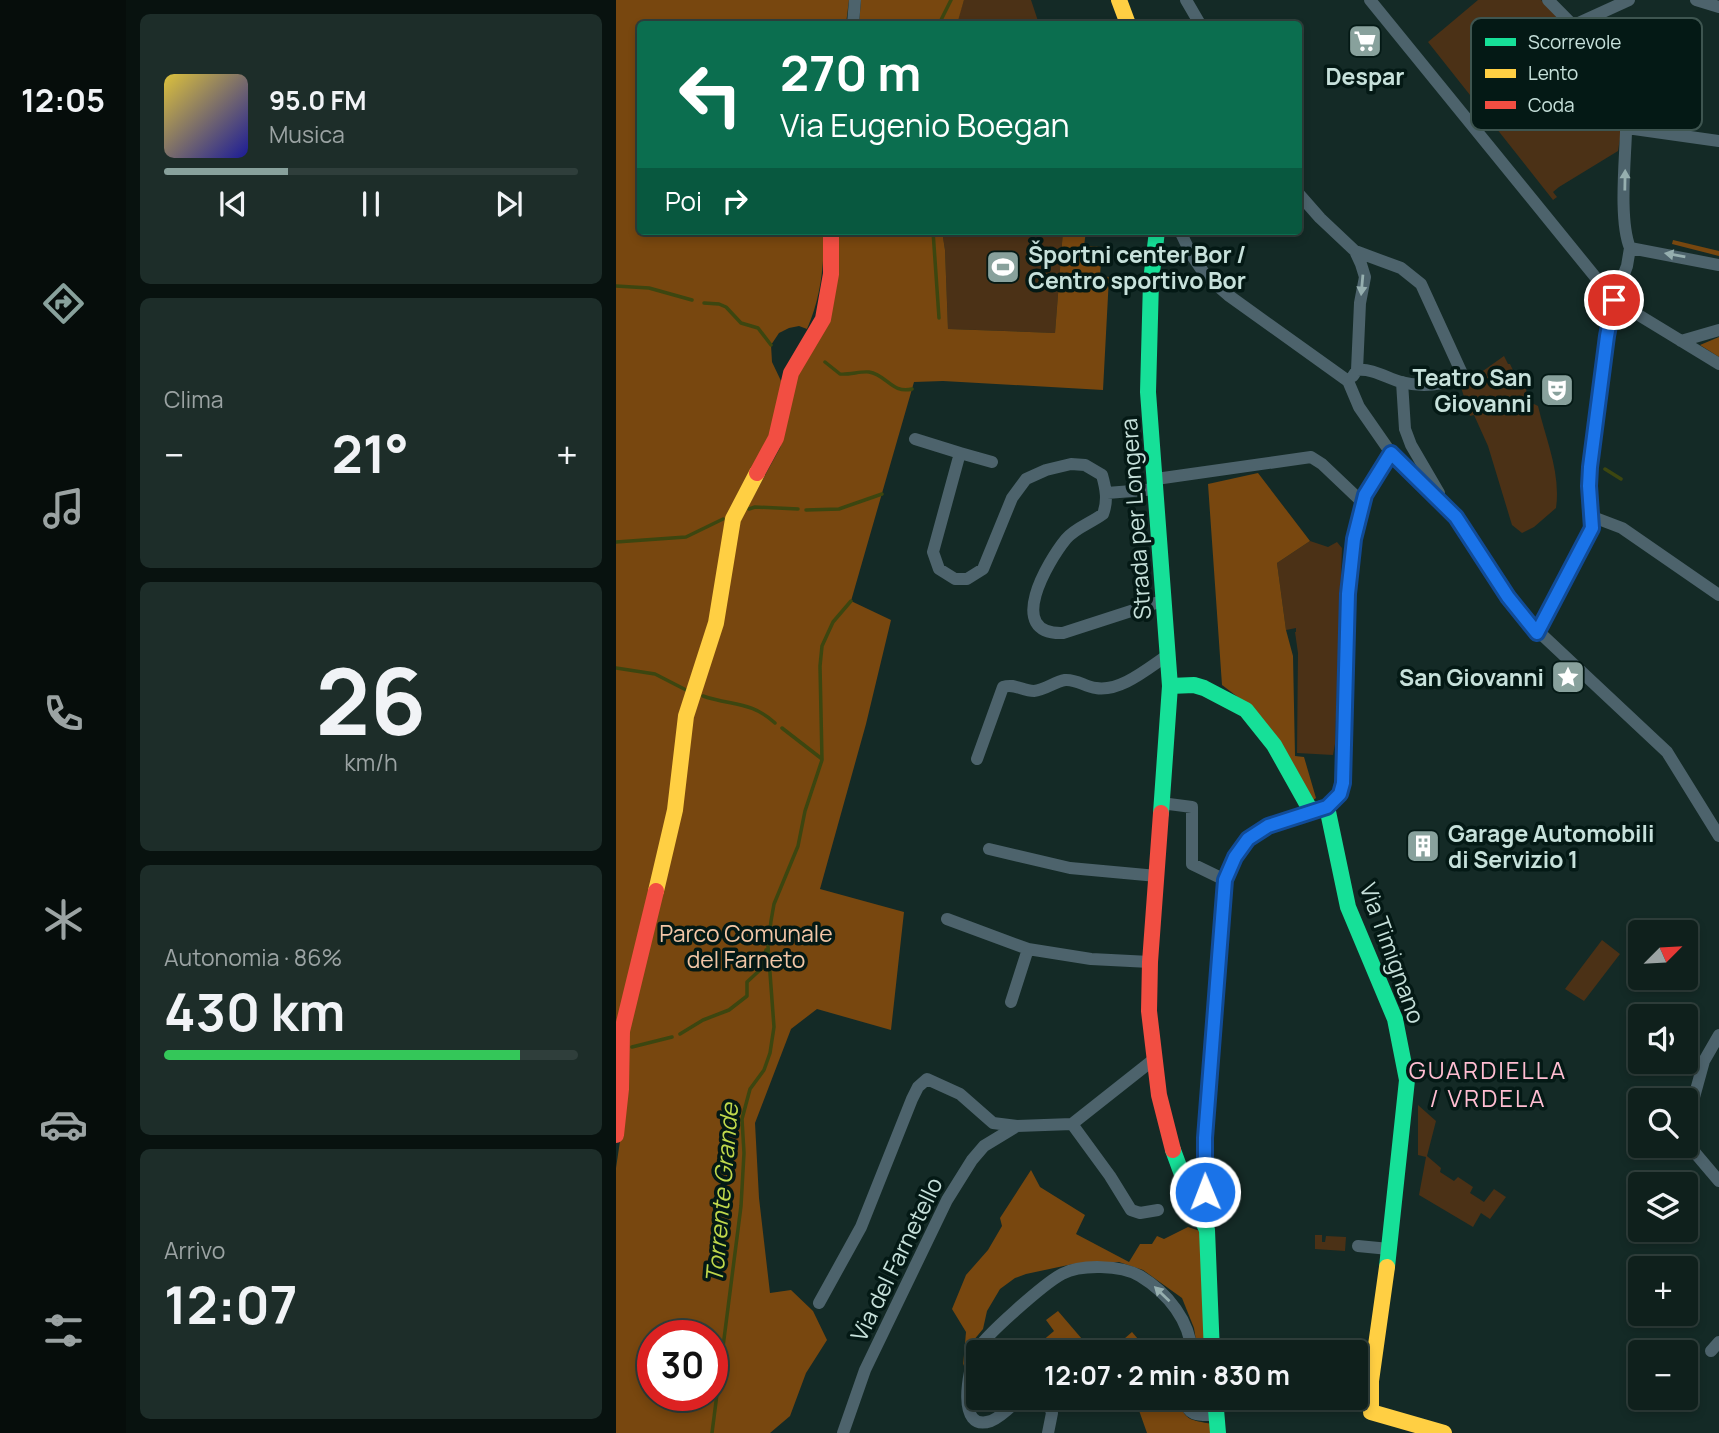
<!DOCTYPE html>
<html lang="it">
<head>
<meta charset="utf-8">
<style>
  body { margin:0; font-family:Manrope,sans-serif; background:#1d2d29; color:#f1f3f6; height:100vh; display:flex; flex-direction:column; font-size:26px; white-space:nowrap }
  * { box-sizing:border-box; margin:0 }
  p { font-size:23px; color:#9ba3a3 }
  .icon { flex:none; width:38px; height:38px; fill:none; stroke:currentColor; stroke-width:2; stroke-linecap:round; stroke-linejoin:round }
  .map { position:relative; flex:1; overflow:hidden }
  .details { display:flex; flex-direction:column; gap:14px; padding:14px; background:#08120f; width:490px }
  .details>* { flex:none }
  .hud { position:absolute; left:21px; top:21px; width:665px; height:214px; border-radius:7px; box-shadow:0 4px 10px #0003,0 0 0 2px #2f3e3b; background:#0b6e4f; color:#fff; overflow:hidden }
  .needle { width:46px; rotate:66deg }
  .tools { position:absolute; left:1012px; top:920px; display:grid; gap:14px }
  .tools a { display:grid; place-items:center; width:70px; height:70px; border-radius:7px; background:#0f201c; box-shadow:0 4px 10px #0003,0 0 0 2px #2f3e3b; font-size:35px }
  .speed { position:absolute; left:21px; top:1320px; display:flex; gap:14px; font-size:35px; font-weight:700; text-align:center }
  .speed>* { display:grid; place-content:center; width:91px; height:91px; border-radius:50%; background:#0f201c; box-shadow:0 4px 10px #0003,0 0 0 2px #2f3e3b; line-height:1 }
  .speed .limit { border:10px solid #d22; background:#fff; color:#111 }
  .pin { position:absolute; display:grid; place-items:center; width:60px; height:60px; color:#fff; margin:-30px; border:4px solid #fff; border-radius:50%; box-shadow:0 2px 7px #0007 }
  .me { position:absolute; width:77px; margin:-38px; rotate:359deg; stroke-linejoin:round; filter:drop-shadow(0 0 5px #0008) }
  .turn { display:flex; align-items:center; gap:24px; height:147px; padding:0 28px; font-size:32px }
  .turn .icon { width:91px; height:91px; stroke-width:2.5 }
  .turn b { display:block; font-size:49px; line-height:60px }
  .then { display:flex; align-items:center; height:66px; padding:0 28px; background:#0003; gap:14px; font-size:26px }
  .big { font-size:52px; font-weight:700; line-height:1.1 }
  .details .tile { flex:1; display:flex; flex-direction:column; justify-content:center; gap:10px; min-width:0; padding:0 24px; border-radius:10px; background:#1d2d29 }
  .details .dial { align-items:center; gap:0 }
  .dial b { font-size:91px; line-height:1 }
  .song { display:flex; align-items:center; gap:21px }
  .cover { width:84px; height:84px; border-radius:10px; background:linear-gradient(135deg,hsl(50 70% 55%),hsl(240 70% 35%)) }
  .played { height:7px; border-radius:4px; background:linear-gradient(90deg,#88a19c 30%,#2f3e3b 30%) }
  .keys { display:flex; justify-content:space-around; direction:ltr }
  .heat { display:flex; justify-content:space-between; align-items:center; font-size:38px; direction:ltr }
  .charge { height:10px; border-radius:5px; background:linear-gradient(90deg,#34c759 86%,#2f3e3b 0) }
  .trip { position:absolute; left:350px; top:1340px; width:402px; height:70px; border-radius:7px; background:#0f201c; box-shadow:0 4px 10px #0003,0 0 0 2px #2f3e3b; font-weight:700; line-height:70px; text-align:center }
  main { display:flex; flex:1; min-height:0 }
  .tab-bar { display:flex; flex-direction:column; width:126px; justify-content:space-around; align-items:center; background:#060d0b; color:#9ba3a3 }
  .tab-bar .icon { width:49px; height:49px }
  .tab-bar .active { color:#88a19c }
  .tab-bar b { font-size:32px; color:#f1f3f6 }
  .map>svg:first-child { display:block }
  .green { fill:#4b3116 }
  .forest { fill:#78470f; fill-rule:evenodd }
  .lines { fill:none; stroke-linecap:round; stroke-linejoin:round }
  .stream { stroke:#3c4610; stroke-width:3.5 }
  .street { stroke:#4d636c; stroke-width:12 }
  .fast { stroke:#16e098; stroke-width:16 }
  .slow { stroke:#ffcf43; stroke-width:16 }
  .jam { stroke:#f24e42; stroke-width:16 }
  .oneway { fill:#96afaf }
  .route-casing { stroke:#114b97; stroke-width:18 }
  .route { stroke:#1a73e8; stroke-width:12 }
  .labels { text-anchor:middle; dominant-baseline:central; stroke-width:7; stroke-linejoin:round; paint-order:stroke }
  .poi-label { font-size:23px; font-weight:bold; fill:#c7e1db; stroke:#041915; text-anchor:start }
  .street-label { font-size:23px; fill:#c7e1db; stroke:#041915 }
  .park-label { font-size:23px; fill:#f2c6a6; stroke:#041915 }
  .neighbourhood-label { font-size:24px; letter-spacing:2px; fill:#ffbdd1; stroke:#041915 }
  .water-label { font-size:24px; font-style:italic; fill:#c0d94c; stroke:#041915 }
  .key { fill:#041915; stroke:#3e5550; stroke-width:2 }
  .key-label { font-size:19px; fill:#c7e1db }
</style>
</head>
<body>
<main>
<nav class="tab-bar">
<b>12:05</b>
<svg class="icon active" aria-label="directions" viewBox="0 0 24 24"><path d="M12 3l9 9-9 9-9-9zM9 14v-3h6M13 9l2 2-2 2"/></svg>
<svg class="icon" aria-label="music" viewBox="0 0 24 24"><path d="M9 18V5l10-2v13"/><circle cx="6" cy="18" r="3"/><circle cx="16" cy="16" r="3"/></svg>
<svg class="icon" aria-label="phone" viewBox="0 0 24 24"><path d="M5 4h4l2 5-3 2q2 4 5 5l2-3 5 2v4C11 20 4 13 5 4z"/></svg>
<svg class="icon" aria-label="climate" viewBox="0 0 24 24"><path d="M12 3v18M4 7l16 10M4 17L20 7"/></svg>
<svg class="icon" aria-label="car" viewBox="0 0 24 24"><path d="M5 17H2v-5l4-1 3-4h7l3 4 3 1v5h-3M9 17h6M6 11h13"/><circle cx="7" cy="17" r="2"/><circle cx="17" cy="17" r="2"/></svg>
<svg class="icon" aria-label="filters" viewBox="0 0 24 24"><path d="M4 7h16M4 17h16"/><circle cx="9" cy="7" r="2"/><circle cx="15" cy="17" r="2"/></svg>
</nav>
<section class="details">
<div class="tile">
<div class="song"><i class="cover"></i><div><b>95.0 FM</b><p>Musica</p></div></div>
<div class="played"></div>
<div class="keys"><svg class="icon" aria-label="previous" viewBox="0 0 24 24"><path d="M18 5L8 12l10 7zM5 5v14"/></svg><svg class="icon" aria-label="pause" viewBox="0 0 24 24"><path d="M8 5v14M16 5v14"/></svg><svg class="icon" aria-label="next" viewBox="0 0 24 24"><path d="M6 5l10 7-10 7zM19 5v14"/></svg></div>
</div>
<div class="tile"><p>Clima</p>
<div class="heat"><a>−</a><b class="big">21°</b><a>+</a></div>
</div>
<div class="tile dial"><b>26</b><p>km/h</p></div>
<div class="tile"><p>Autonomia · 86%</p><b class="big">430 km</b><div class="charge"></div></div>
<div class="tile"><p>Arrivo</p><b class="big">12:07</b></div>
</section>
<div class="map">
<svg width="1103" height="1433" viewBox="0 0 1103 1433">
  <rect width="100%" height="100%" fill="#142a26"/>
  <!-- green -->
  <path class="green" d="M348,0H415L423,24H340Z
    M862,0H925L1001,78C1014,99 1006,127 1002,151L943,187L937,192L941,197L937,200L812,42Z
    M326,231H447L439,333L332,329L329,250Z
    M888,356L892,364H894L904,385L910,384L911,407L918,404L922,406C930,440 945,473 940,508L918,527L906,533L896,525L872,446L858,415L854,416L844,384L850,383Z
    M694,541L712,547L721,542L726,548L719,744L717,755L681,753L682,653L679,632H680V628L670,630L661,563Z
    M986,940L1004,954L968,1001L949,989Z
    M802,1105L820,1121L811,1156L825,1168L824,1172L838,1181L842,1177L857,1187L854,1193L868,1202L878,1189L890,1197L874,1219L865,1213L857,1227L803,1195L810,1157L802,1155Z
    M699,1235H706V1242H709L710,1236L730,1237L729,1251L699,1249Z"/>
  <!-- forest -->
  <path class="forest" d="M0,0H233L230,24H24V231H208C208,266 205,297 191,329L183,326L173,328L163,333L155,345L156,362L166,383L152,442L115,507L95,625L0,1050Z
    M245,0H348L341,24H243Z
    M220,231H326L329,250L332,329L439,333L447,231H470L468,246L486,247L484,276L493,277L487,390L327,381L298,382L235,601L275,620L250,724L204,889L288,912L275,1030L201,1009L175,1029L139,1123L143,1198L154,1293L175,1290L197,1311L211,1340L190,1373L174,1416L154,1433H0V1168L10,1101L13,1029L77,718L124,521L164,448L171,423L180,377L196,347ZM37,1335H96V1395H37Z
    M1057,240L1103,251V256L1056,244Z
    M1103,337V357L1084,345Z
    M642,473L694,541L661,563L670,630L677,656L679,756L688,757L700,798L696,801L635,707L606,685L592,484Z
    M415,1170L424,1187L469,1215L460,1234L513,1262L524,1244H536L541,1236L548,1239L572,1227L584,1231L589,1353H582L578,1328L566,1298L527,1270L503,1262L457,1264L410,1274L399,1278L384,1289L371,1311L367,1329L357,1341L347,1366L350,1332L336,1309L350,1275L372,1250L386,1226L384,1218Z
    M442,1311L478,1353H412L438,1331L430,1320Z
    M516,1332L534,1353H492Z
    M477,1398H563C567,1421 575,1420 596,1424V1433H531L520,1402L488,1412Z"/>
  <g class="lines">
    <!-- stream -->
    <path class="stream" d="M323,24L335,0
      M317,231L323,318
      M0,286L33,288L76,300
      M88,303L103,304L110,307L125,323L142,328L155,345
      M209,362L224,374C233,375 245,371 253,372C271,375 276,394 296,389
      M989,469L1005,479
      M133,509L139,507L182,509
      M190,510L223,509L266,494
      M0,542L70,537L107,519
      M0,668L39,674L74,692
      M87,696C116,706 135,701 159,723
      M166,728L206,759
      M64,1034L87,1020L113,1010L131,996V982L145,969L150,950
      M16,1047L56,1037
      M96,1433L125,1206L128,1153L126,1119L134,1089L148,1070L154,1053L158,1027L152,946L155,921L158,904L182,846L189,811L206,760L204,666L206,646L217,622L235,601"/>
    <!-- street -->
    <path class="street" d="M570,0L584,24
      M754,0L998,300L1103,364
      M932,0L1010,79C1019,94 1011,115 1010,132C1009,163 1003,221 1014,248
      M1080,0L1103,7
      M237,24L239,0
      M956,26L1013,0
      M1011,128L1103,141
      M682,193L704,218L739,251L745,264L749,277L744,303L741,370L737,376
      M564,231L575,254L590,276L612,295L732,381L743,407L775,453L840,517L892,597L908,618L1051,752L1103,836
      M1014,248L1103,265
      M739,251L785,268L805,284L848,378C826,384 808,388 785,382C771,378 756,368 741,370
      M1065,341L1103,330
      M786,382L789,429L795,445L823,493
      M299,439L344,453L317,552L323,569L339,579H351L367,569L396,498L410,479L430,470L455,464L469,465L486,475C490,489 492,501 487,514C475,523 459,528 450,539C432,561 388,635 447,633L549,600
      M344,453L376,462
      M540,479L695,457L706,464L746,502
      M491,493L541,489
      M977,517L1006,528L1103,595
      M921,633L976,528L973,486L991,336L998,300L1011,266L1014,248
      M361,759L387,687C399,683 406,691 418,691C429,690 438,682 449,680C461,679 469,687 480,688C505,692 532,668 552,655
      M545,803L576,807V864L609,880
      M711,807L724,794L727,783L732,594L738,539L749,495L759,475L775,453
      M373,849L454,868L541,876
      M331,919L412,949L475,959L534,962
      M395,1002L412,949
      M456,1124L494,1176L515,1210L524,1213L542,1210
      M1069,1130L1088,1061L1103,1035
      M1069,1141L1103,1181
      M591,1224L589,1138L609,880C630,831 648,828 695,811
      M742,1246L773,1249
      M203,1303L245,1227L296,1099L302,1087L311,1079L344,1094L377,1123L401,1126
      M1095,1351L1103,1342
      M404,1398C396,1406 385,1417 375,1421C339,1433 353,1369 359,1353C367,1337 429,1283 446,1274C465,1264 505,1265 524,1276C552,1293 574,1321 576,1353
      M431,1398L436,1413L432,1433
      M568,1398C572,1418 584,1415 601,1415
      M227,1433L249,1370L331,1200L356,1160L368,1146L401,1126L456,1124L537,1060"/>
    <!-- fast -->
    <path class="fast" d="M541,231L535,281L532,392L554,686L545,813
      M554,686L578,685L588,688L630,710L658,745L695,811L711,807L732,907L779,1019L791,1080L771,1267
      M557,1150L571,1188L591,1230L596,1353
      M599,1398L602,1433"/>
    <!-- slow -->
    <path class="slow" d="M503,0L512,24
      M40,891L59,810L70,716L100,623L117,519L141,473
      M771,1267L755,1381V1412L828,1433"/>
    <!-- jam -->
    <path class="jam" d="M141,473L160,438L175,373L207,319L215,274V231
      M545,813L534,962L533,1011L543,1095L557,1150
      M0,1135L5,1089L6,1031L40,891"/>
  </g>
  <!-- one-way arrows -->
  <defs><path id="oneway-solid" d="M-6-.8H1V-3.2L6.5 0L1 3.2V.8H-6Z" transform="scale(1.75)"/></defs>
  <g class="oneway">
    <use href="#oneway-solid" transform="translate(1009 180) rotate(-89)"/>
    <use href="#oneway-solid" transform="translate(1059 255) rotate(-170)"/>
    <use href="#oneway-solid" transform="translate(746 285) rotate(95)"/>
    <use href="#oneway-solid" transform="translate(546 1294) rotate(-136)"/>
  </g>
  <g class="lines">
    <!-- route casing -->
    <g class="route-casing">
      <path id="route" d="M589,1192V1138L609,880L619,857L632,839L652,826L711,807L724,794L727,783L732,594L738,539L749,495L775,453L840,517L892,597L921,633L976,528L973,486L974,467L991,336L998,300"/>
    </g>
    <!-- route -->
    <use href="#route" class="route"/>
  </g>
  <!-- icons -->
  <defs>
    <g id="supermarket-square" transform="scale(1.75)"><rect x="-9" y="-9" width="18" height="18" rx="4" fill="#88a19c" stroke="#041915"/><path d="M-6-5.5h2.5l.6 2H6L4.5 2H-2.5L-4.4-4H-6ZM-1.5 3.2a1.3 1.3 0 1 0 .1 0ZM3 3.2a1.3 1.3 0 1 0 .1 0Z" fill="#fff"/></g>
    <g id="stadium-square" transform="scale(1.75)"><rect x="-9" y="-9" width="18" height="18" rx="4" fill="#88a19c" stroke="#041915"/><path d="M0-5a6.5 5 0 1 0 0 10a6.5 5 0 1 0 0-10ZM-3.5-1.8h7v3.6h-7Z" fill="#fff"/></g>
    <g id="theatre-square" transform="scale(1.75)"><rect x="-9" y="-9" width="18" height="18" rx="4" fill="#88a19c" stroke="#041915"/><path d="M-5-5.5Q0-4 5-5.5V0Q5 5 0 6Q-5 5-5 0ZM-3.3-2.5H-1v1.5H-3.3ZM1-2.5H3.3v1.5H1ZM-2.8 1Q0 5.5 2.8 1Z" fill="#fff"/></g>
    <g id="sight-square" transform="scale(1.75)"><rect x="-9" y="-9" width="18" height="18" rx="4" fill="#88a19c" stroke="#041915"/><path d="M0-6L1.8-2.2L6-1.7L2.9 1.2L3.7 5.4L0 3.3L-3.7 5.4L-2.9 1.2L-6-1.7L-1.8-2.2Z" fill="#fff"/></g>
    <g id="building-square" transform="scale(1.75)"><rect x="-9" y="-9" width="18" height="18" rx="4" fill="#88a19c" stroke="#041915"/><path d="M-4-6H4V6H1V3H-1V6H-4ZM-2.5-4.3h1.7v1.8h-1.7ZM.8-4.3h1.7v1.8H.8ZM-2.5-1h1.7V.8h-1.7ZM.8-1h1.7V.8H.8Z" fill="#fff"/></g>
  </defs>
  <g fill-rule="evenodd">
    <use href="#supermarket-square" x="749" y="41"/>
    <use href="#stadium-square" x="387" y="267"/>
    <use href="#theatre-square" x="941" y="390"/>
    <use href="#sight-square" x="952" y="677"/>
    <use href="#building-square" x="807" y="846"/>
  </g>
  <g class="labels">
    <!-- poi labels -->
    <g class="poi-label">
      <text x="749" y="76" text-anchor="middle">Despar</text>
      <text x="412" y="254">Športni center Bor /<tspan x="412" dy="26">Centro sportivo Bor</tspan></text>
      <text x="916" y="377" text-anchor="end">Teatro San<tspan x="916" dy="26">Giovanni</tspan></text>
      <text x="928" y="677" text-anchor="end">San Giovanni</text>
      <text x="832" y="833">Garage Automobili<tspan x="832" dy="26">di Servizio 1</tspan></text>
    </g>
    <!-- street labels -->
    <g class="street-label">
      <text transform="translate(519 519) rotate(-94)">Strada per Longera</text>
      <text transform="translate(777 953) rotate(70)">Via Timignano</text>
      <text transform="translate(280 1259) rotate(-64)">Via del Farnetello</text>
    </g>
    <!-- park labels -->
    <g class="park-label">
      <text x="130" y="933">Parco Comunale<tspan x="130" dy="26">del Farneto</tspan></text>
    </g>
    <!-- neighbourhood labels -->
    <g class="neighbourhood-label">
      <text x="872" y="1069">GUARDIELLA<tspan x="872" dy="28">/ VRDELA</tspan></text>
    </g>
    <!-- water labels -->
    <g class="water-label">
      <text transform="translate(105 1193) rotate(-85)">Torrente Grande</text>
    </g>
  </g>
  <!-- legend -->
  <rect x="855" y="18" width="231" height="112" rx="10" class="key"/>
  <rect x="869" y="38" width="31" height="8" fill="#16e098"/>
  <rect x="869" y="69" width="31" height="9" fill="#ffcf43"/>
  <rect x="869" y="101" width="31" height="8" fill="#f24e42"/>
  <g class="key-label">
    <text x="912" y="49">Scorrevole</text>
    <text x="912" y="80">Lento</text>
    <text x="912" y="112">Coda</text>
  </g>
</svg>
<div class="tools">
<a><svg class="needle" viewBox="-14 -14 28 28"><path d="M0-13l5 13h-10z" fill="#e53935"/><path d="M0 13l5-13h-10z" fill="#9ba3a3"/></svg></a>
<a><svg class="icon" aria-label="sound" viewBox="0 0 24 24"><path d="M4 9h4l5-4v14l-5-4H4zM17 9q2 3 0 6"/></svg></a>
<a><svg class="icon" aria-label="search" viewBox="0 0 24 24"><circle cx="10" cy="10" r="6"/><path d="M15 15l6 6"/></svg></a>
<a><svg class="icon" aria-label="layers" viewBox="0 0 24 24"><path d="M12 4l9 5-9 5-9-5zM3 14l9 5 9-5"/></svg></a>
<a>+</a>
<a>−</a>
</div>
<div class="speed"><div class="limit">30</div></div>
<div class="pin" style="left:998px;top:300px;background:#d93025"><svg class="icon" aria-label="arrive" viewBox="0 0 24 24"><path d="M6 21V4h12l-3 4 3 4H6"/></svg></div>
<svg class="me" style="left:589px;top:1192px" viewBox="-20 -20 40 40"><circle r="17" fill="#1a73e8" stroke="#fff" stroke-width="3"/><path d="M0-11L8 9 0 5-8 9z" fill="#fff"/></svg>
<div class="trip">12:07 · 2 min · 830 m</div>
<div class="hud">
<div class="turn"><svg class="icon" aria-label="left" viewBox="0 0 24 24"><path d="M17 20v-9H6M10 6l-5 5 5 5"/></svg><div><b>270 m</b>Via Eugenio Boegan</div></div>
<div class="then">Poi<svg class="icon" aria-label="right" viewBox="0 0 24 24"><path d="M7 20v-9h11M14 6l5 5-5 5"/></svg></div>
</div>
</div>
</main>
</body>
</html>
